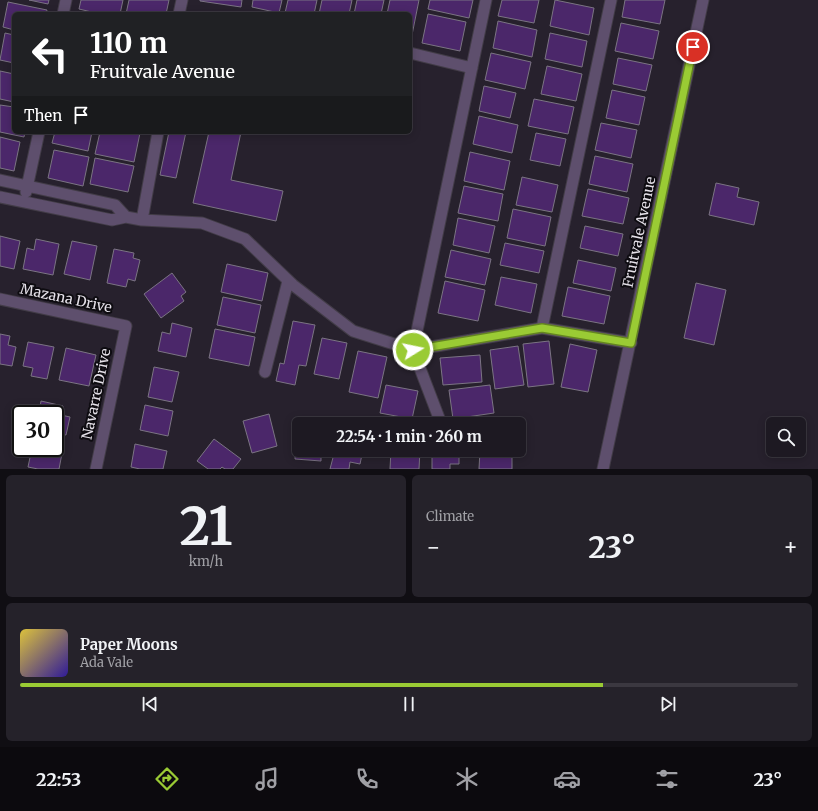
<!DOCTYPE html>
<html lang="en">
<head>
<meta charset="utf-8">
<style>
  body { margin:0; font-family:Merriweather,serif; background:#25222a; color:#f1f3f6; height:100vh; display:flex; flex-direction:column; font-size:15px; white-space:nowrap }
  * { box-sizing:border-box; margin:0 }
  p { font-size:13px; color:#a0a0a5 }
  .icon { flex:none; width:22px; height:22px; fill:none; stroke:currentColor; stroke-width:2; stroke-linecap:round; stroke-linejoin:round }
  .map { position:relative; height:469px; overflow:hidden }
  .sheet { display:flex; flex-direction:column; gap:6px; padding:6px; background:#100e13; flex:1 }
  .sheet>* { flex:none }
  .banner { position:absolute; left:12px; top:12px; width:400px; height:122px; border-radius:6px; box-shadow:0 2px 10px #0003,0 0 0 1px #3b3840; background:#202124; color:#fff; overflow:hidden }
  .fabs { position:absolute; left:766px; top:417px; display:grid; gap:8px }
  .fabs a { display:grid; place-items:center; width:40px; height:40px; border-radius:6px; background:#1d1922; box-shadow:0 2px 10px #0003,0 0 0 1px #3b3840; font-size:20px }
  .speed { position:absolute; left:12px; top:405px; display:flex; gap:8px; font-size:20px; font-weight:700; text-align:center }
  .speed>* { display:grid; place-content:center; width:52px; height:52px; border-radius:50%; background:#1d1922; box-shadow:0 2px 10px #0003,0 0 0 1px #3b3840; line-height:1 }
  .speed .limit { border:2px solid #111; border-radius:6px; background:#fff; color:#111 }
  .pin { position:absolute; display:grid; place-items:center; width:34px; height:34px; color:#fff; margin:-17px; border:2px solid #fff; border-radius:50%; box-shadow:0 1px 4px #0007 }
  .me { position:absolute; width:44px; margin:-22px; rotate:80deg; stroke-linejoin:round; filter:drop-shadow(0 0 3px #0008) }
  .turn { display:flex; align-items:center; gap:14px; height:84px; padding:0 12px; font-size:18px }
  .turn .icon { width:52px; height:52px; stroke-width:2.5 }
  .turn b { display:block; font-size:28px; line-height:34px }
  .then { display:flex; align-items:center; height:38px; padding:0 12px; background:#0003; gap:8px; font-size:15px }
  .big { font-size:30px; font-weight:700; line-height:1.1 }
  .sheet .card { flex:1; display:flex; flex-direction:column; justify-content:center; gap:6px; min-width:0; padding:0 14px; border-radius:6px; background:#25222a }
  .sheet .dial { align-items:center; gap:0 }
  .dial b { font-size:52px; line-height:1 }
  .song { display:flex; align-items:center; gap:12px }
  .cover { width:48px; height:48px; border-radius:6px; background:linear-gradient(135deg,hsl(50 70% 55%),hsl(250 70% 35%)) }
  .played { height:4px; border-radius:2px; background:linear-gradient(90deg,#9acb34 75%,#3b3840 75%) }
  .keys { display:flex; justify-content:space-around; direction:ltr }
  .heat { display:flex; justify-content:space-between; align-items:center; font-size:22px; direction:ltr }
  .sheet .tiles { flex:1; display:grid; gap:6px; grid-template-columns:1fr 1fr }
  .card:last-child { grid-column:span 2 }
  .trip { position:absolute; left:292px; top:417px; width:234px; height:40px; border-radius:6px; background:#1d1922; box-shadow:0 2px 10px #0003,0 0 0 1px #3b3840; font-weight:700; line-height:40px; text-align:center }
  .tabs { display:flex; height:64px; justify-content:space-around; align-items:center; background:#0c0a0e; color:#a0a0a5 }
  .tabs .icon { width:28px; height:28px }
  .tabs .current { color:#9acb34 }
  .tabs b { font-size:18px; color:#f1f3f6 }
  .map>svg:first-child { display:block }
  .building { fill:#4b276a; stroke:#7b7483 }
  .lines { fill:none; stroke-linecap:round; stroke-linejoin:round }
  .street-casing { stroke:#423c47; stroke-width:13 }
  .street { stroke:#5e4f6d; stroke-width:11 }
  .route-casing { stroke:#648422; stroke-width:10 }
  .route { stroke:#9acb34; stroke-width:7 }
  .labels { text-anchor:middle; dominant-baseline:central; stroke-width:4; stroke-linejoin:round; paint-order:stroke }
  .street-label { font-size:14px; fill:#e5e1e9; stroke:#0e0c11 }
</style>
</head>
<body>
<div class="map">
<svg width="818" height="469" viewBox="0 0 818 469">
  <rect width="100%" height="100%" fill="#27212d"/>
  <!-- building -->
  <path class="building" d="M29,0H49L48,4Z
    M81,0H123L120,14H100L79,9Z
    M129,0H169L166,14H126Z
    M200,0H242L241,7L200,1Z
    M253,0H282L279,13L252,7Z
    M288,0H317L314,14H292L285,13Z
    M322,0H352L349,14H319Z
    M357,0H384L381,14H354Z
    M390,0H419L411,40L410,14H387Z
    M430,0H473L469,18L428,9Z
    M502,0H539L534,23L498,16Z
    M555,0L594,8L589,35L550,26Z
    M625,0H665L660,24L622,17Z
    M8,2L47,10L46,14H14V30L3,27Z
    M428,14L466,22L460,51L422,43Z
    M498,21L537,30L532,57L493,48Z
    M621,23L659,31L653,59L615,51Z
    M5,33L14,35V63L0,60Z
    M550,33L587,41L582,67L545,59Z
    M491,53L531,62L525,89L485,80Z
    M618,58L652,65L646,91L613,84Z
    M547,66L582,74L576,101L541,94Z
    M0,71L14,74V102L0,99Z
    M484,86L516,93L510,118L479,111Z
    M612,90L645,97L639,125L606,118Z
    M534,99L574,107L568,134L528,126Z
    M0,105L14,107V132H25L24,137L0,132Z
    M479,116L518,125L512,153L473,144Z
    M601,123L637,130L631,158L595,150Z
    M55,132H92L88,151L52,143Z
    M100,132H134L140,133L134,162L95,154Z
    M169,132H186L176,178L160,175Z
    M209,132H241L231,180L283,191L276,221L193,203Z
    M536,133L566,139L560,166L530,160Z
    M0,137L20,142L14,171L0,168Z
    M54,150L89,157L83,186L48,178Z
    M470,152L510,161L504,190L464,181Z
    M595,156L633,164L627,192L589,184Z
    M95,158L134,166L128,192L90,184Z
    M522,177L558,185L552,212L516,205Z
    M716,183L739,188L737,197L759,202L754,225L709,215Z
    M464,186L503,194L498,221L458,213Z
    M588,189L629,198L623,224L582,216Z
    M513,209L551,217L545,246L507,238Z
    M458,218L495,226L489,253L453,245Z
    M585,226L623,234L618,256L580,248Z
    M0,236L20,241L14,269L0,266Z
    M36,239L59,244L53,275L23,269L27,248L34,250Z
    M72,241L97,246L90,280L64,274Z
    M505,243L544,251L539,273L500,265Z
    M114,249L134,253L133,258L140,260L135,281L128,279L126,287L107,283Z
    M451,250L491,259L485,285L445,277Z
    M578,260L616,268L611,291L573,283Z
    M227,264L268,273L262,301L221,292Z
    M172,273L186,292L181,296L184,301L161,318L144,294Z
    M501,277L537,284L531,313L495,305Z
    M445,281L485,290L478,321L438,313Z
    M696,283L726,290L714,345L684,338Z
    M568,287L610,296L604,324L562,316Z
    M223,297L261,305L255,333L217,325Z
    M293,321L315,325L306,366L299,365L295,385L276,381L280,363L284,364Z
    M172,323L192,328L186,357L158,351L162,332L170,334Z
    M215,329L255,337L249,366L209,358Z
    M0,334L10,336L8,345L16,347L12,366L0,364Z
    M322,338L347,343L339,379L314,374Z
    M549,341L554,384L528,387L523,344Z
    M28,342L54,347L47,379L31,376L33,368L23,366Z
    M570,344L597,350L588,392L561,387Z
    M518,346L524,385L495,389L490,350Z
    M66,348L96,355L89,386L59,380Z
    M358,351L387,357L378,398L349,392Z
    M480,355L482,382L443,385L440,358Z
    M154,367L179,372L172,402L148,397Z
    M386,385L418,391L412,419L380,413Z
    M490,385L494,413L453,419L449,390Z
    M41,401L63,406L61,415L70,417L66,435L55,433V414H39Z
    M145,405L173,411L168,436L140,430Z
    M269,414L277,446L252,453L243,421Z
    M297,427H299V450H321V461L295,459Z
    M214,439L241,459L233,469H225L222,467L220,469H208L197,461Z
    M55,441L64,443L59,469H38L28,467L32,448H55Z
    M135,444L167,451L163,469H140L131,467Z
    M335,450H363L360,464L350,462L349,469H330Z
    M391,450H420L419,469H390Z
    M432,450H459V464H450V469H432Z
    M480,450H512V469H479Z"/>
  <g class="lines">
    <!-- street casing -->
    <g class="street-casing">
      <path id="street" d="M63,14L66,0
        M179,14L182,0
        M410,53L472,68
        M0,180L115,205L126,217
        M26,192L39,132
        M0,197L112,220L126,217L142,220L202,223L245,239L293,285L353,331L413,350L542,328L631,343
        M142,220L158,132
        M0,299L126,326L96,469
        M542,328L611,0
        M265,372L288,281
        M439,418L413,350L486,0
        M603,469L703,0"/>
    </g>
    <!-- street -->
    <use href="#street" class="street"/>
  </g>
  <g class="lines">
    <!-- route casing -->
    <g class="route-casing">
      <path id="route" d="M413,350L542,328L631,343L693,47"/>
    </g>
    <!-- route -->
    <use href="#route" class="route"/>
  </g>
  <g class="labels">
    <!-- street labels -->
    <g class="street-label">
      <text transform="translate(639 232) rotate(-78)">Fruitvale Avenue</text>
      <text transform="translate(66 298) rotate(12)">Mazana Drive</text>
      <text transform="translate(96 394) rotate(-78)">Navarre Drive</text>
    </g>
  </g>
</svg>
<div class="fabs">
<a><svg class="icon" aria-label="search" viewBox="0 0 24 24"><circle cx="10" cy="10" r="6"/><path d="M15 15l6 6"/></svg></a>
</div>
<div class="speed"><div class="limit">30</div></div>
<div class="pin" style="left:693px;top:47px;background:#d93025"><svg class="icon" aria-label="arrive" viewBox="0 0 24 24"><path d="M6 21V4h12l-3 4 3 4H6"/></svg></div>
<svg class="me" style="left:413px;top:350px" viewBox="-20 -20 40 40"><circle r="17" fill="#9acb34" stroke="#fff" stroke-width="3"/><path d="M0-11L8 9 0 5-8 9z" fill="#fff"/></svg>
<div class="trip">22:54 · 1 min · 260 m</div>
<div class="banner">
<div class="turn"><svg class="icon" aria-label="left" viewBox="0 0 24 24"><path d="M17 20v-9H6M10 6l-5 5 5 5"/></svg><div><b>110 m</b>Fruitvale Avenue</div></div>
<div class="then">Then<svg class="icon" aria-label="arrive" viewBox="0 0 24 24"><path d="M6 21V4h12l-3 4 3 4H6"/></svg></div>
</div>
</div>
<section class="sheet">
<div class="tiles">
<div class="card dial"><b>21</b><p>km/h</p></div>
<div class="card"><p>Climate</p>
<div class="heat"><a>−</a><b class="big">23°</b><a>+</a></div>
</div>
<div class="card">
<div class="song"><i class="cover"></i><div><b>Paper Moons</b><p>Ada Vale</p></div></div>
<div class="played"></div>
<div class="keys"><svg class="icon" aria-label="previous" viewBox="0 0 24 24"><path d="M18 5L8 12l10 7zM5 5v14"/></svg><svg class="icon" aria-label="pause" viewBox="0 0 24 24"><path d="M8 5v14M16 5v14"/></svg><svg class="icon" aria-label="next" viewBox="0 0 24 24"><path d="M6 5l10 7-10 7zM19 5v14"/></svg></div>
</div>
</div>
</section>
<nav class="tabs">
<b>22:53</b>
<svg class="icon current" aria-label="directions" viewBox="0 0 24 24"><path d="M12 3l9 9-9 9-9-9zM9 14v-3h6M13 9l2 2-2 2"/></svg>
<svg class="icon" aria-label="music" viewBox="0 0 24 24"><path d="M9 18V5l10-2v13"/><circle cx="6" cy="18" r="3"/><circle cx="16" cy="16" r="3"/></svg>
<svg class="icon" aria-label="phone" viewBox="0 0 24 24"><path d="M5 4h4l2 5-3 2q2 4 5 5l2-3 5 2v4C11 20 4 13 5 4z"/></svg>
<svg class="icon" aria-label="climate" viewBox="0 0 24 24"><path d="M12 3v18M4 7l16 10M4 17L20 7"/></svg>
<svg class="icon" aria-label="car" viewBox="0 0 24 24"><path d="M5 17H2v-5l4-1 3-4h7l3 4 3 1v5h-3M9 17h6M6 11h13"/><circle cx="7" cy="17" r="2"/><circle cx="17" cy="17" r="2"/></svg>
<svg class="icon" aria-label="filters" viewBox="0 0 24 24"><path d="M4 7h16M4 17h16"/><circle cx="9" cy="7" r="2"/><circle cx="15" cy="17" r="2"/></svg>
<b>23°</b>
</nav>
</body>
</html>
